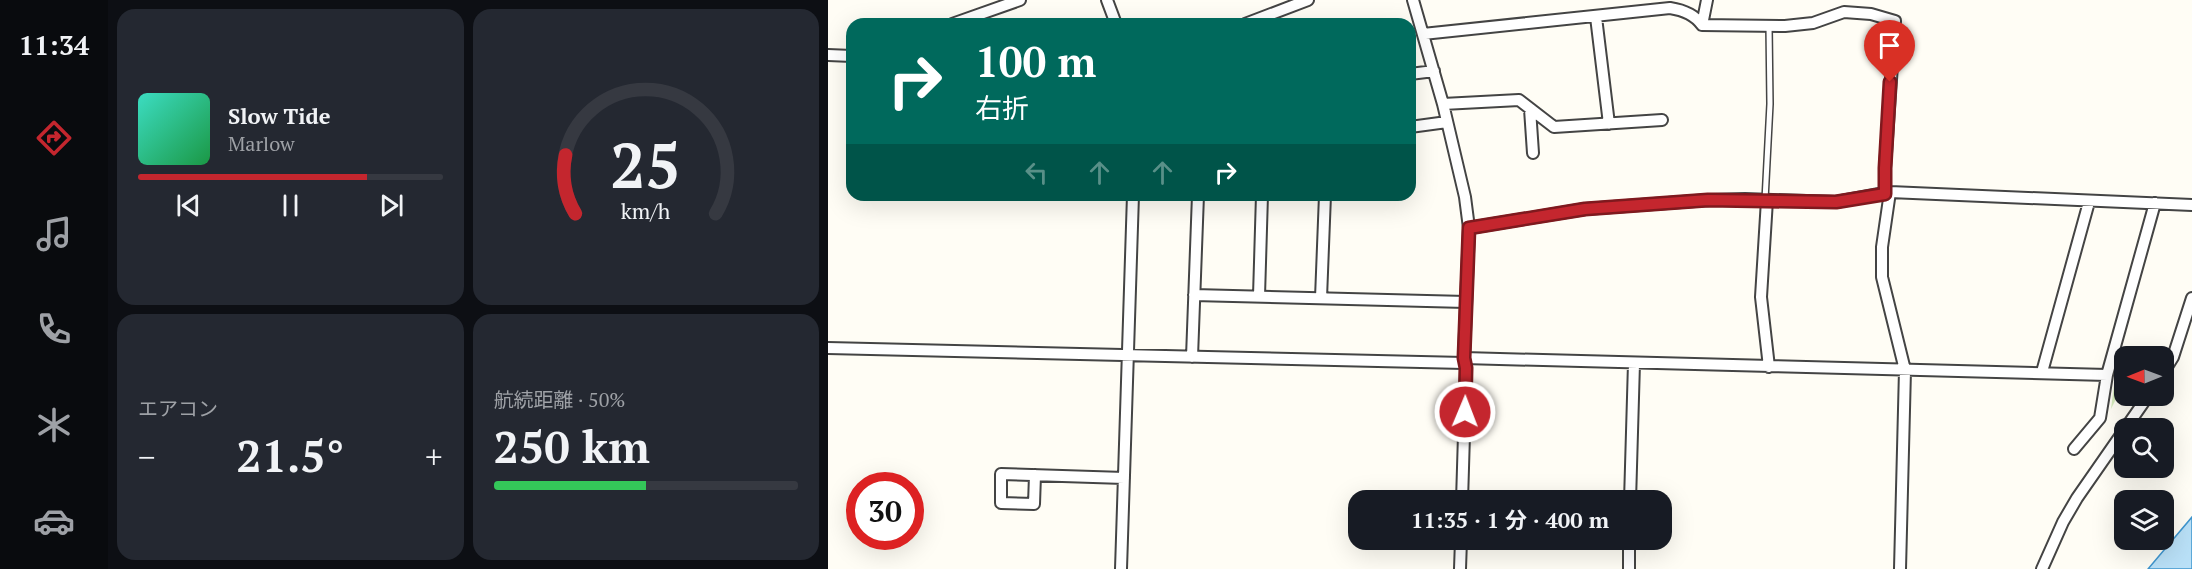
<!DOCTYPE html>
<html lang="ja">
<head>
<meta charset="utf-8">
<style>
  body { margin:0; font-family:"PT Serif","Noto Sans JP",serif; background:#242831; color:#f1f3f6; height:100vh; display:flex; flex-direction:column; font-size:22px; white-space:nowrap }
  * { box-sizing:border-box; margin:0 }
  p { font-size:20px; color:#9ea1a6 }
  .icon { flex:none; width:33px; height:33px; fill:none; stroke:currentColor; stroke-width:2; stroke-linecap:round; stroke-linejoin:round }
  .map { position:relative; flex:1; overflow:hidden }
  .panel { display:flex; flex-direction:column; gap:9px; padding:9px; background:#0d0f14; width:720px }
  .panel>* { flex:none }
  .banner { position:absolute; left:18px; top:18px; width:570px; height:183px; border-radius:18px; box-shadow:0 6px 24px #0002; background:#00695c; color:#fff; overflow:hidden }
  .needle { width:39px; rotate:269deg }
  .buttons { position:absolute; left:1286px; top:346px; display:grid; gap:12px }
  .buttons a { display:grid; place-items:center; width:60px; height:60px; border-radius:12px; background:#171b24; box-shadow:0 6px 24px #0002; font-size:30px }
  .speed { position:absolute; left:18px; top:472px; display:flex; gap:12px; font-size:30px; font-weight:700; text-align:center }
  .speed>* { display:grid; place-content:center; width:78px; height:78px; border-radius:50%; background:#171b24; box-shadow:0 6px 24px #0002; line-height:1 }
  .speed .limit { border:9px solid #d22; background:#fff; color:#111 }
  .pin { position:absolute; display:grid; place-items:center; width:51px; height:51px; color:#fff; margin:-62px -26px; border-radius:50% 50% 50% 0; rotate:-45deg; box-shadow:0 0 6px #0007 }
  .pin .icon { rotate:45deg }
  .me { position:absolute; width:66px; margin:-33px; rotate:1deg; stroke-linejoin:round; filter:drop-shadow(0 0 4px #0008) }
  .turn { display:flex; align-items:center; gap:21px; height:126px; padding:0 30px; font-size:27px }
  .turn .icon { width:78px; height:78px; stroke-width:2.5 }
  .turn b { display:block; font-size:42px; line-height:51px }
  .lanes { display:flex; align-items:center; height:57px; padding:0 30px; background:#0003; justify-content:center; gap:30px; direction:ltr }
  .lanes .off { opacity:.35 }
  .big { font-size:45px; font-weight:700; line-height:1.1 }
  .panel .card { flex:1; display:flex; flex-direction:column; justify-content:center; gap:9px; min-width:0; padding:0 21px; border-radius:18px; background:#242831 }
  .panel .dial { align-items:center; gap:0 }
  .dial svg { height:156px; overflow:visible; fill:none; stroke:#363941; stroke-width:7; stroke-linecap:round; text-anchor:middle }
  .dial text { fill:#f1f3f6; stroke:none }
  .song { display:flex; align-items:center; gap:18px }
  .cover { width:72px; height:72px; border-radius:9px; background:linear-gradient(135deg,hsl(170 70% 55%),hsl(140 70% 35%)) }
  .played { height:6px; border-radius:3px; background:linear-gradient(90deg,#c4262e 75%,#363941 75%) }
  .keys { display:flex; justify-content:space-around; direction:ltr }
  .heat { display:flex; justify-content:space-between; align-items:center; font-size:33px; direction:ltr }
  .charge { height:9px; border-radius:4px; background:linear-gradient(90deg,#34c759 50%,#363941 0) }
  .panel .tiles { flex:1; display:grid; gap:9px; grid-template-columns:repeat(2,1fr) }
  .trip { position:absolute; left:520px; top:490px; width:324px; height:60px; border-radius:18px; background:#171b24; box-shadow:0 6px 24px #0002; font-weight:700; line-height:60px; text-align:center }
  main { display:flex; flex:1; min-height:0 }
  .tab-bar { display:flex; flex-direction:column; width:108px; justify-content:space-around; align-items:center; background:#090b0e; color:#9ea1a6 }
  .tab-bar .icon { width:42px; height:42px }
  .tab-bar .current { color:#c4262e }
  .tab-bar b { font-size:27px; color:#f1f3f6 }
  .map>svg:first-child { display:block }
  .green { fill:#d5ebbd }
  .water { fill:#b9e0f7; stroke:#3f96cf; stroke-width:1.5 }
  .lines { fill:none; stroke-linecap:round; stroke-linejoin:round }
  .service-casing { stroke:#444; stroke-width:8 }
  .minor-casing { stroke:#444; stroke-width:14 }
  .service { stroke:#fff; stroke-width:5 }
  .minor { stroke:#fff; stroke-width:10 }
  .route-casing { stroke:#7f191e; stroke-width:15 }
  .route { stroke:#c4262e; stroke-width:10 }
</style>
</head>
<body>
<main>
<nav class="tab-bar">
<b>11:34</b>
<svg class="icon current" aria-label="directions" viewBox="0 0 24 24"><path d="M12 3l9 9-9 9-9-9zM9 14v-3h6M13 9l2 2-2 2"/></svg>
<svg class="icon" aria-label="music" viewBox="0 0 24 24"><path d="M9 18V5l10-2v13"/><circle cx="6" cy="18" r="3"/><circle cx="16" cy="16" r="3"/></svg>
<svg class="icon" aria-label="phone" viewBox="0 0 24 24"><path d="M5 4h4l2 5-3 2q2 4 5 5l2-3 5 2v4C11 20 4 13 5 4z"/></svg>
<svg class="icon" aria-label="climate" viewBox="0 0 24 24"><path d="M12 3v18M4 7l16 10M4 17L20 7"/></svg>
<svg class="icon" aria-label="car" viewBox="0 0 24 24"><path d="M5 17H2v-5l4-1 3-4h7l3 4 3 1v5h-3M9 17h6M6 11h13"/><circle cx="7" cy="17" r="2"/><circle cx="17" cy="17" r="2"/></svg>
</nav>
<section class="panel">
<div class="tiles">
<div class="card">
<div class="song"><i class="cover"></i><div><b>Slow Tide</b><p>Marlow</p></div></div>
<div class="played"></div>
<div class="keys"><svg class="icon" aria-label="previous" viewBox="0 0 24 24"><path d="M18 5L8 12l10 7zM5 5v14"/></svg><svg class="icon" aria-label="pause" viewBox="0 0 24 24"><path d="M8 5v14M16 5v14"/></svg><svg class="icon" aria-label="next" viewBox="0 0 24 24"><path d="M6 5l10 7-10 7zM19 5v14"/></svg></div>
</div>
<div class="card dial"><svg viewBox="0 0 100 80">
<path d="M14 69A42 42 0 1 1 86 69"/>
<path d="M14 69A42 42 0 0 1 9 39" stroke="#c4262e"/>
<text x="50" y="56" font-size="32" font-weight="700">25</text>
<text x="50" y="72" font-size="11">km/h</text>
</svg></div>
<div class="card"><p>エアコン</p>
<div class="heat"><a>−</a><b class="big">21.5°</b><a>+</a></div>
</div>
<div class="card"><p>航続距離 · 50%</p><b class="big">250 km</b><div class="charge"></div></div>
</div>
</section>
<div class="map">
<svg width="1364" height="569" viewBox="0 0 1364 569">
  <rect width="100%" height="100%" fill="#fffdf5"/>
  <!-- green -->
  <path class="green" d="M1290,353L1310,356L1296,357V383L1283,409Z"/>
  <!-- water -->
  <path class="water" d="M1364,517V569H1320Z"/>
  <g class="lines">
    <!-- service casing -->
    <g class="service-casing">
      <path id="service" d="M937,200L942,104L941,26"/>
    </g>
    <!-- minor casing -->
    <g class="minor-casing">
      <path id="minor" d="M279,0L288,24
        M585,0L615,104L637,197L641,228L636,358L638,368L634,501
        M768,17L781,124
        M124,24L192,0
        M417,24L480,0
        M874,25L879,0
        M595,34L842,8C855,10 867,15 874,25L957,26L985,23L1016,12L1043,14L1067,21L1057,168V194
        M0,55L24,56
        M582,74L606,71
        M615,104L691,100L726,127L834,120
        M702,109L705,153
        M582,127L619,122
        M1062,192L1054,247V277L1077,370L1072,569
        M939,200L933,297L941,367
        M641,228L757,209L881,200L917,199L1008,202L1062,192L1364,205
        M366,295L638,302
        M431,296L434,195
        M493,298L497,195
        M0,348L636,363
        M364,357L370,195
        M636,358L1279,375L1327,203
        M1214,372L1261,202
        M1335,373L1345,357L1364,298
        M1246,449L1272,418L1279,375
        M207,475L206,504L173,503V474L296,478
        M802,501L806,363
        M293,569L305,195
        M632,569L633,540
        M801,569V540
        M1214,569L1235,522L1249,498L1320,396"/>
    </g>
    <!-- service -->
    <use href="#service" class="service"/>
    <!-- minor -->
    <use href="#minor" class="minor"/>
  </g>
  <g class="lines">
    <!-- route casing -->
    <g class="route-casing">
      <path id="route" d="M637,412L638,368L636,358L641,228L757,209L880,200L1008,202L1057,194V168L1062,82"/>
    </g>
    <!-- route -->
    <use href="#route" class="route"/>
  </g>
</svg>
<div class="buttons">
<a><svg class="needle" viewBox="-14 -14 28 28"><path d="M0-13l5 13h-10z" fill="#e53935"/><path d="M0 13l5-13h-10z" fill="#9ea1a6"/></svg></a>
<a><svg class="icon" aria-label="search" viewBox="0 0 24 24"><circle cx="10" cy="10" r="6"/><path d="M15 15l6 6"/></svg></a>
<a><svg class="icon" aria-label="layers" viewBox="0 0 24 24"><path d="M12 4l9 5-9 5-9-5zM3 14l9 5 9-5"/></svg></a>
</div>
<div class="speed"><div class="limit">30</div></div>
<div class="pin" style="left:1062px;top:82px;background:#d93025"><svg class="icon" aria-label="arrive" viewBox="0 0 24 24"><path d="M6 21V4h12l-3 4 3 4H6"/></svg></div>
<svg class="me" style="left:637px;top:412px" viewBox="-20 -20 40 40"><circle r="17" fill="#c4262e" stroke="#fff" stroke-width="3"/><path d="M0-11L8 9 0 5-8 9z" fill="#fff"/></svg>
<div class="trip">11:35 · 1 分 · 400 m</div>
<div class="banner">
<div class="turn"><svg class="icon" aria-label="right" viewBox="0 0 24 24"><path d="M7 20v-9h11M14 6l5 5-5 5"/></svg><div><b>100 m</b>右折</div></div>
<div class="lanes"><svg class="icon off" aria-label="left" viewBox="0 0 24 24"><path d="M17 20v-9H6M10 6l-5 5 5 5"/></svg><svg class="icon off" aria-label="ahead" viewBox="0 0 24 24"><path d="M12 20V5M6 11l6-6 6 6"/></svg><svg class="icon off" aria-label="ahead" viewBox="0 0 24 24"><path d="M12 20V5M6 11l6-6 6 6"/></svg><svg class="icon" aria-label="right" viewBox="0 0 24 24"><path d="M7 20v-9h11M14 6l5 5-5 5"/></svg></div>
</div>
</div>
</main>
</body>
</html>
